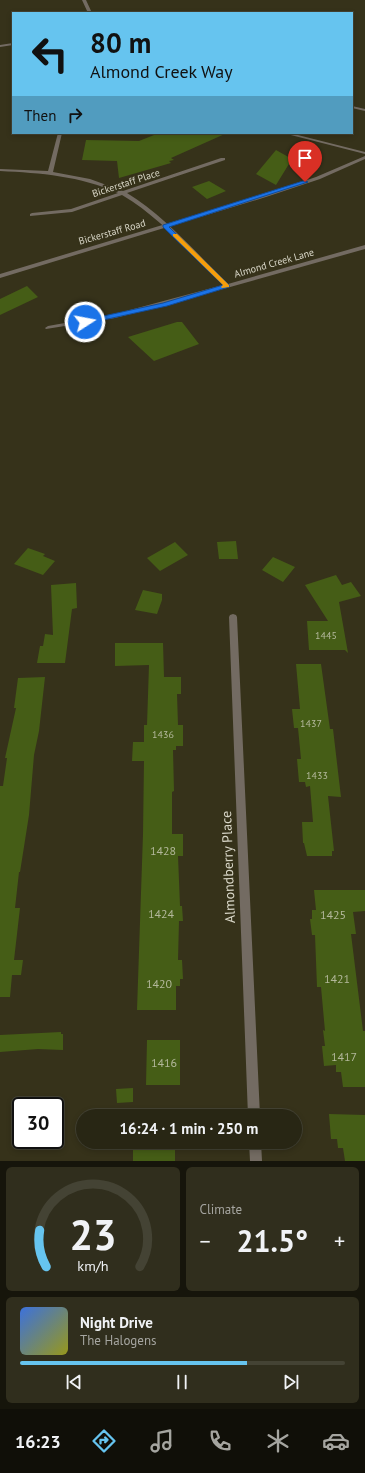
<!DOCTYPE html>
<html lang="en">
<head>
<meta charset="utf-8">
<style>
  body { margin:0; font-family:"PT Sans",sans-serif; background:#302e1d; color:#f1f3f6; height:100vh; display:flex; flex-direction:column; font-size:15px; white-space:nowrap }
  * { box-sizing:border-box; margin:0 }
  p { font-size:13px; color:#a5a5a0 }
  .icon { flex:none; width:22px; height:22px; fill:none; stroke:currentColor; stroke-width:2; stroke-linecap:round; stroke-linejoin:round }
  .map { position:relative; height:1161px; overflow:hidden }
  .details { display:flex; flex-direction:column; gap:6px; padding:6px; background:#16150b; flex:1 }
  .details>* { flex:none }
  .guide { position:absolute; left:12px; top:12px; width:341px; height:122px; border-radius:0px; box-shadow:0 2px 6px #0003,0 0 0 1px #444334; background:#66c4ef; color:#111; overflow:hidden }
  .speed { position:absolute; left:12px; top:1097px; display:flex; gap:8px; font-size:20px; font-weight:700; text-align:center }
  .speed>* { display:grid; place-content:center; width:52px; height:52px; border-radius:50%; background:#282614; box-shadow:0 2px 6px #0003,0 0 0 1px #444334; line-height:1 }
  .speed .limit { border:2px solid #111; border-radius:6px; background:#fff; color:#111 }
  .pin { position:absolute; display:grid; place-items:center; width:34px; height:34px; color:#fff; margin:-41px -17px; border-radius:50% 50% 50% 0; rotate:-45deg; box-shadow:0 0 4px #0007 }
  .pin .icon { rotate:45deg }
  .me { position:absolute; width:44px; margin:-22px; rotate:79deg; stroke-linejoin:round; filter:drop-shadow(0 0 3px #0008) }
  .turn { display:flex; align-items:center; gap:14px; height:84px; padding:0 12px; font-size:18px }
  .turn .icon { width:52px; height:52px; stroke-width:2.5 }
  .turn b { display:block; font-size:28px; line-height:34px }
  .then { display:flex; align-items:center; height:38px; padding:0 12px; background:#0003; gap:8px; font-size:15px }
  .big { font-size:30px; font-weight:700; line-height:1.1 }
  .details .card { flex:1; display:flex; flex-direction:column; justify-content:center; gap:6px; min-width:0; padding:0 14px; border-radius:6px; background:#302e1d }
  .details .dial { align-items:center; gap:0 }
  .dial svg { height:104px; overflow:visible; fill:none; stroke:#444334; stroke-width:7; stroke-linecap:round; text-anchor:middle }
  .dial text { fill:#f1f3f6; stroke:none }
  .song { display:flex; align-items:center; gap:12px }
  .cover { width:48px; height:48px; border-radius:6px; background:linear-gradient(135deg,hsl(220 70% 55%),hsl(60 70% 35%)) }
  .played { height:4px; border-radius:2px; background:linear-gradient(90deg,#66c4ef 70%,#444334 70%) }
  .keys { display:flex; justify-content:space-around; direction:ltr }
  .heat { display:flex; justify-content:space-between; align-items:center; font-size:22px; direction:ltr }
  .details .tiles { flex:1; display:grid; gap:6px; grid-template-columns:1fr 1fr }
  .card:last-child { grid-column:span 2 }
  .trip { position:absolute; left:76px; top:1109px; width:226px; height:40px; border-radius:20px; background:#282614; box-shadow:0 2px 6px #0003,0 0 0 1px #444334; font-weight:700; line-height:40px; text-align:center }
  .menu { display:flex; height:64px; justify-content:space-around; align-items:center; background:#100f08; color:#a5a5a0 }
  .menu .icon { width:28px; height:28px }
  .menu .on { color:#66c4ef }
  .menu b { font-size:18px; color:#f1f3f6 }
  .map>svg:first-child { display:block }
  .building { fill:#455d16 }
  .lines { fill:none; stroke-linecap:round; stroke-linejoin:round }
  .minor { fill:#736b62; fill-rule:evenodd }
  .tertiary { fill:#736b62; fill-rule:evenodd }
  .route { fill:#1a73e8; stroke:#114b97 }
  .slow { fill:#f59e0b }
  .labels { text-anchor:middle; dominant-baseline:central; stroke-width:4; stroke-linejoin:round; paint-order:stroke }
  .far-street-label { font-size:10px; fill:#d8d6c7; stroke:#36321a }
  .number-label { font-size:10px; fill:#b3b89b }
  .near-number-label { font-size:12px; fill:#b3b89b }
  .near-street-label { font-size:14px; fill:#d8d6c7; stroke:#36321a }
</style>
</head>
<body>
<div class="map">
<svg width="365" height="1161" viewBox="0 0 365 1161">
  <rect width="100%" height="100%" fill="#36321a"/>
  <!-- building -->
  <path class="building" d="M159,133H227L171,158L174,160L169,161L171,163L119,178L117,161L82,160L86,140L139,141Z
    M276,150L292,159L276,185L256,174Z
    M209,181L226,191L207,199L192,187Z
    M27,286L38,297L0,315V299Z
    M177,322H182L199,344L154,361L128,337Z
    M236,541L238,559H219L217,542Z
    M175,542L188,555L160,571L147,558Z
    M28,548L45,554L43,556L55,561L43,575L14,564Z
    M273,557L295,567L283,582L262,570Z
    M336,575L342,585L351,582L361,596L339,602L348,653L345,650H309L307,621H328L305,585Z
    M76,583L77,608L72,609L65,663H37L40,646H43L45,634L53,635L51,585Z
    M143,590L162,594V600L157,614L135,610Z
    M115,643H163L164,677H181V694H177L178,725H183V746H176V750H173L174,791L172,792V834H183V856H178L180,906H182L183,921H179L178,960H182L183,979H180V986H176V1010H137L143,834L144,761H132L133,742H144V725H147L149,665L115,666Z
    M296,664H321L330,729H333L341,797L328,796L334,851H332V856H307L304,843H303L302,822H313L310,786L306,787L305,782H299L297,759H301L298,728H294L292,709H300Z
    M45,677L39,731L34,755L29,815L20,872H19L15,908H20L14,960H23L21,975H12L10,997H0V786H3L7,758H5L16,708H14L18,678Z
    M314,890H365V911L353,912L356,934H351L363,1031H365V1087H343L341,1072H336V1065L324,1066L322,1046H325L323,1030L325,1031L321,987H317L315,935H312L310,919H312V910H316Z
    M61,1032V1034H63V1050L38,1049L0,1052V1035Z
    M147,1040H180V1085H146Z
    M133,1088V1102L117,1103L116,1089Z
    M329,1114L365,1115V1161H345L343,1148H338L337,1139H331Z
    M133,1142H175V1161H133Z"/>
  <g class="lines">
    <!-- minor -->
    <path class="minor" d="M13,43V45L0,47V45Z
      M352,106L365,109V111L352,108Z
      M58,133H62L53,172L90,179L123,191L221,158H225V160L127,193C165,216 196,253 228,284L365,245V249L166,305L115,318L46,329L45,328L48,326L115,314L223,285C191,254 161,218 122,195L72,212L30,216V214L32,213L71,209L118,193C80,176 41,173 0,171V169L48,171Z
      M233,614L236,615L237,617L260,1116H248L229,617L230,615Z
      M249,1142H261L262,1161H250Z"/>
    <!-- tertiary -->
    <path class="tertiary" d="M82,0H86L92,13H88Z
      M283,133H290L365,152V154Z
      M365,156V159L320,179L266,197L0,278V274L262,195L316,177Z"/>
  </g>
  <!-- route -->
  <path class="route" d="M303,181L308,182L169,227L229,285V287L167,306L85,324L82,322L85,320L163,303L223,285L163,227V225Z"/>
  <!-- slow -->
  <path class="slow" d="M173,234H177L229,285V287L222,288L221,287L223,285L173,236Z"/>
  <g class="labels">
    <!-- far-street labels -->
    <g class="far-street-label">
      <text transform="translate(126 183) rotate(-18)">Bickerstaff Place</text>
      <text transform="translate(112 232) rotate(-16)">Bickerstaff Road</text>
      <text transform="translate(274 263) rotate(-16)">Almond Creek Lane</text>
    </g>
    <!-- number labels -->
    <g class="number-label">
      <text x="326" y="635">1445</text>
      <text x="311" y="723">1437</text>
      <text x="163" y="734">1436</text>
      <text x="317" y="775">1433</text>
    </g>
    <!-- near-number labels -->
    <g class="near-number-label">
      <text x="163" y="850">1428</text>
      <text x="161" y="913">1424</text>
      <text x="333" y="914">1425</text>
      <text x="337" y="978">1421</text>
      <text x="159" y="983">1420</text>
      <text x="344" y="1056">1417</text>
      <text x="164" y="1062">1416</text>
    </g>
    <!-- near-street labels -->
    <g class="near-street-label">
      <text transform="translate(228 867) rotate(-92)">Almondberry Place</text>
    </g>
  </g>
</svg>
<div class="speed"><div class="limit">30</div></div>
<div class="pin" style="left:305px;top:182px;background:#d93025"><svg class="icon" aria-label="arrive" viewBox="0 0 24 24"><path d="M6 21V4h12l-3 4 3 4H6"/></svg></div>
<svg class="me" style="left:85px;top:322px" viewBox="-20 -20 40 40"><circle r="17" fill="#1a73e8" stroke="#fff" stroke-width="3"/><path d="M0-11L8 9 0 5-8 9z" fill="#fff"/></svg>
<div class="trip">16:24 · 1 min · 250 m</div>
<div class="guide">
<div class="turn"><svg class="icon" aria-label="left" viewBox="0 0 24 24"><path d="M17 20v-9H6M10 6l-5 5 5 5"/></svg><div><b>80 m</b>Almond Creek Way</div></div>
<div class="then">Then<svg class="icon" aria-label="right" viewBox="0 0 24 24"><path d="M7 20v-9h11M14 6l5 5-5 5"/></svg></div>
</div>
</div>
<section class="details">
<div class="tiles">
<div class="card dial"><svg viewBox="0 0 100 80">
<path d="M14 69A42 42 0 1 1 86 69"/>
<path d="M14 69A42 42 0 0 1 9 41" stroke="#66c4ef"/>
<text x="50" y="56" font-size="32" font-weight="700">23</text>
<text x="50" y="72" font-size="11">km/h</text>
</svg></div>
<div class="card"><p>Climate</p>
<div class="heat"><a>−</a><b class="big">21.5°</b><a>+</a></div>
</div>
<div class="card">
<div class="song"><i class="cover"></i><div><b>Night Drive</b><p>The Halogens</p></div></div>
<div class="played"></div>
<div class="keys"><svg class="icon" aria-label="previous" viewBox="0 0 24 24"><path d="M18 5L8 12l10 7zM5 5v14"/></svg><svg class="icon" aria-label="pause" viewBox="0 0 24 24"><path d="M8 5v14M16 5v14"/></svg><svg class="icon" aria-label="next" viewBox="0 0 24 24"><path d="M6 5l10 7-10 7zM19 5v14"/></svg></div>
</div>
</div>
</section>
<nav class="menu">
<b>16:23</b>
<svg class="icon on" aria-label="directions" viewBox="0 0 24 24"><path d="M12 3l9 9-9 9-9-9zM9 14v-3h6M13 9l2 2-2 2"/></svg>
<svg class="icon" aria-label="music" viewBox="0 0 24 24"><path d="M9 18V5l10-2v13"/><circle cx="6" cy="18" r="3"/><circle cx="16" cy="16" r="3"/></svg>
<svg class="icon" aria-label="phone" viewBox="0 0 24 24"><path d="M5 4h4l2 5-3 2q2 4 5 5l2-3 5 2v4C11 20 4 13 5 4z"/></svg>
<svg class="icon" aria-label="climate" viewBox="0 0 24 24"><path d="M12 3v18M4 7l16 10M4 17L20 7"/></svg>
<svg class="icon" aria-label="car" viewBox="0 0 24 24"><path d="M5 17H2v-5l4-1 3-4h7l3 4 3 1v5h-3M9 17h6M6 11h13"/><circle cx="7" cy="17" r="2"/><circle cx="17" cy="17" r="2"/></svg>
</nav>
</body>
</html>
